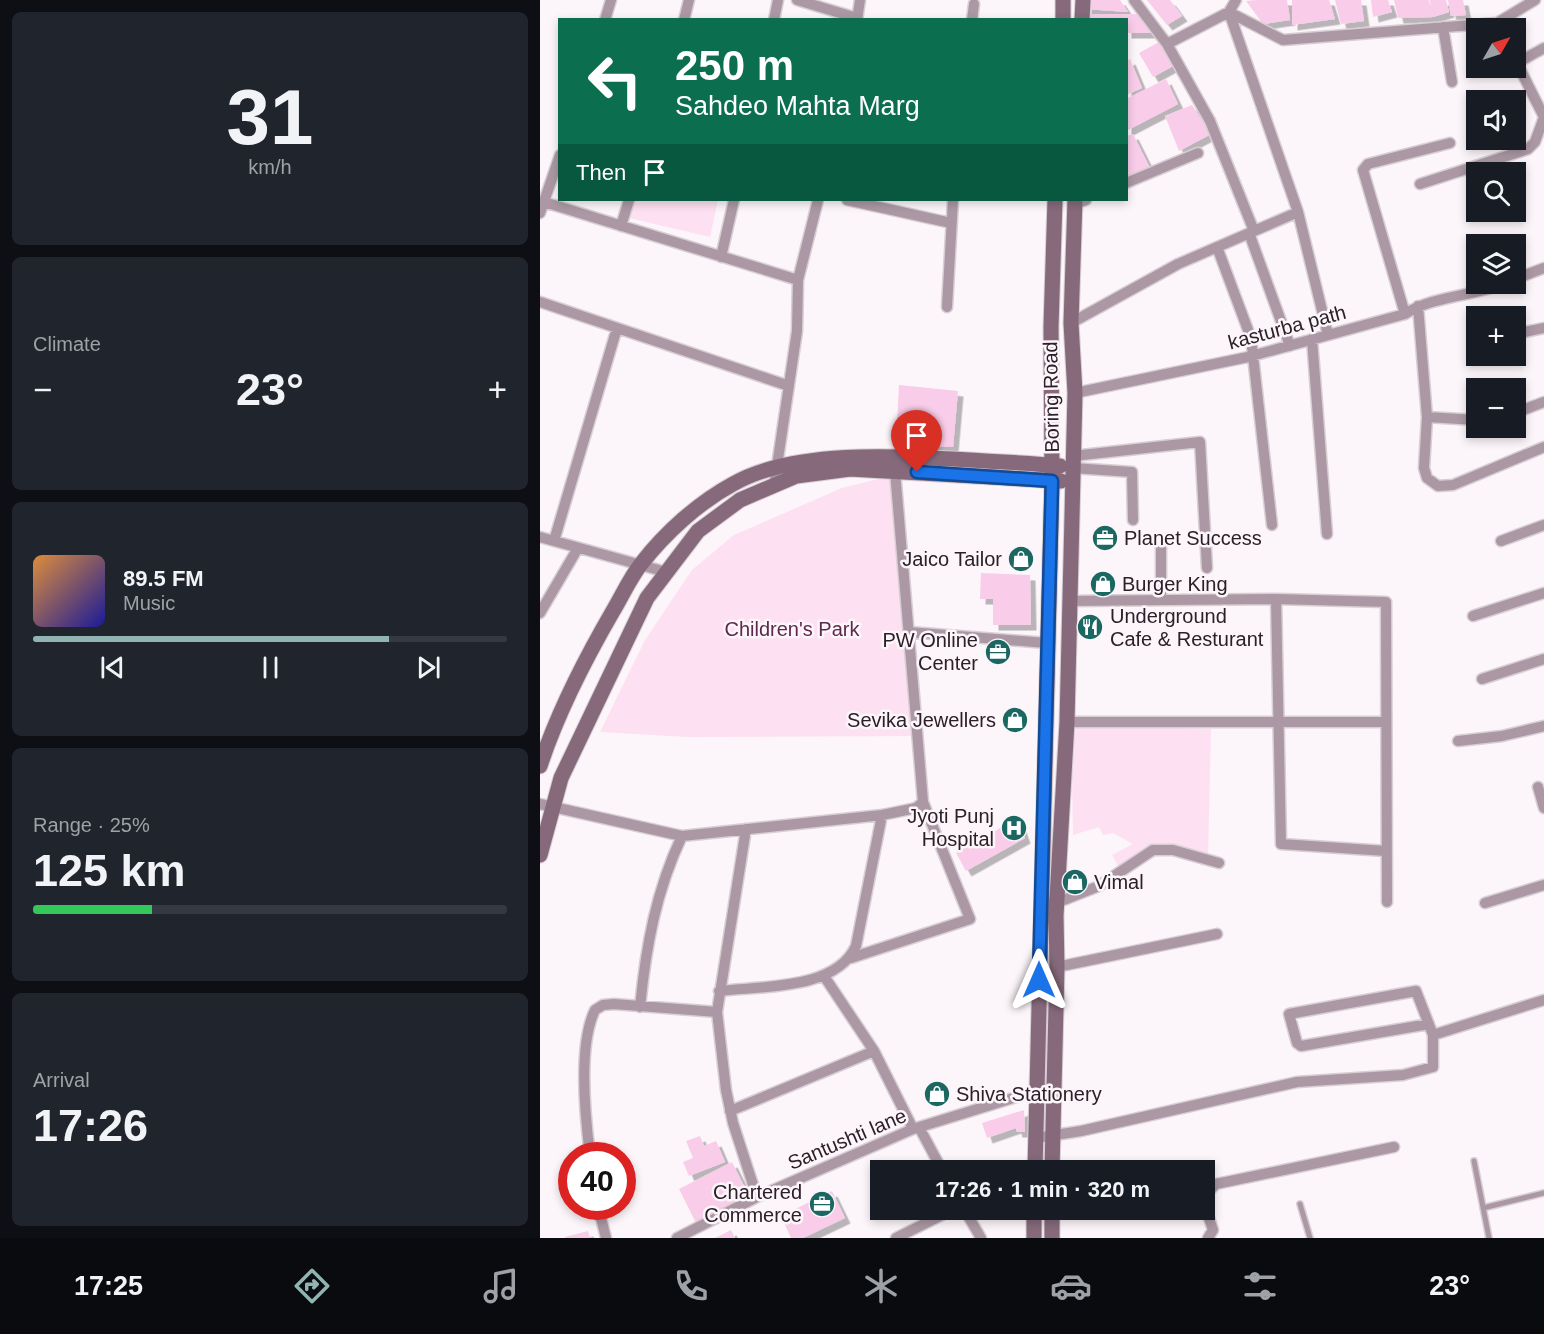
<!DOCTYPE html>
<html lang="en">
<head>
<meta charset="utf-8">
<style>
  body { margin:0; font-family:Helvetica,sans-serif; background:#20242c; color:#f1f3f6; height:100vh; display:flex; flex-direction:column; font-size:22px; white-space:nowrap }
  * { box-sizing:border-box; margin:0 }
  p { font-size:20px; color:#9ea1a6 }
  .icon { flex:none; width:33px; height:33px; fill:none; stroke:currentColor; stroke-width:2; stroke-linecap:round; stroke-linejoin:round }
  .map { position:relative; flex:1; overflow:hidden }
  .drawer { display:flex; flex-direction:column; gap:12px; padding:12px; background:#0d0f14; width:540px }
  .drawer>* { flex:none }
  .top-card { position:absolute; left:18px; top:18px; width:570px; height:183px; border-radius:0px; box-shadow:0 3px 9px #0003; background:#0b6e4f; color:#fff; overflow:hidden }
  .needle { width:39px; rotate:51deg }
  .controls { position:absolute; left:926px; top:18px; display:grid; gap:12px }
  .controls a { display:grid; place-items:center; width:60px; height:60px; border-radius:0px; background:#171b24; box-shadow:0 3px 9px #0003; font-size:30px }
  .speed { position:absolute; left:18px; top:1142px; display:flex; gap:12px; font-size:30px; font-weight:700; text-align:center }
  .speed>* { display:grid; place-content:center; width:78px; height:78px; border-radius:50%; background:#171b24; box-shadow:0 3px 9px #0003; line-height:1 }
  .speed .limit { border:9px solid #d22; background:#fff; color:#111 }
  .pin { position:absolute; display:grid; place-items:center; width:51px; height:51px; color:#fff; margin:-62px -26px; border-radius:50% 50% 50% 0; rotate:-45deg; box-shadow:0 0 6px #0007 }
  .pin .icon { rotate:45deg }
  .me { position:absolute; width:66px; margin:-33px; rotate:0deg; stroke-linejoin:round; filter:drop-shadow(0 0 4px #0008) }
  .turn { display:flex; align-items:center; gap:21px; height:126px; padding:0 18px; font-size:27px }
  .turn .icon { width:78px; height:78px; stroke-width:2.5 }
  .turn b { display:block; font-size:42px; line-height:51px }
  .then { display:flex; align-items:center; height:57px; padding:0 18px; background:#0003; gap:12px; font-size:22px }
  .big { font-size:45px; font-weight:700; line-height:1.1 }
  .drawer .widget { flex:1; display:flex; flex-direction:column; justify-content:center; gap:9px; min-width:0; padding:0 21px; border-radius:9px; background:#20242c }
  .drawer .dial { align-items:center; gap:0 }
  .dial b { font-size:78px; line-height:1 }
  .song { display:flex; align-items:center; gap:18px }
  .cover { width:72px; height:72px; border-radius:9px; background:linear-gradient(135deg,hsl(30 70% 55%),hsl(240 70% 35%)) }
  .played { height:6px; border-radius:3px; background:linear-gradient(90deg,#91b4b3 75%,#363941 75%) }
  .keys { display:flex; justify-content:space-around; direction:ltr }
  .heat { display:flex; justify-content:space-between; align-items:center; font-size:33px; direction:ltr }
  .charge { height:9px; border-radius:4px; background:linear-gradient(90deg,#34c759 25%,#363941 0) }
  .trip { position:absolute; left:330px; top:1160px; width:345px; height:60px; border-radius:0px; background:#171b24; box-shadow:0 3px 9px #0003; font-weight:700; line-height:60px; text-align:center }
  .dock { display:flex; height:96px; justify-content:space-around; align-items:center; background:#090b0e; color:#9ea1a6 }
  .dock .icon { width:42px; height:42px }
  .dock .selected { color:#91b4b3 }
  .dock b { font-size:27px; color:#f1f3f6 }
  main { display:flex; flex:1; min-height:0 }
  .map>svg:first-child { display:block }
  .green { fill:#fde0f2 }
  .building { fill:#f9cdea; filter:url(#shadow) }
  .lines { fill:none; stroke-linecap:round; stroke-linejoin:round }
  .lane-casing { stroke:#d7cfd3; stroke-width:8 }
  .street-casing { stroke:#d7cfd3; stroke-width:13 }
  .secondary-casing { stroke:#d7cfd3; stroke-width:17 }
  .lane { stroke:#ab98a4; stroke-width:5 }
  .street { stroke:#ab98a4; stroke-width:10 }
  .secondary { stroke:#866a7c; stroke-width:15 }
  .route-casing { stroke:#114b97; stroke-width:15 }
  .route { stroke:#1a73e8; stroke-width:10 }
  .labels { text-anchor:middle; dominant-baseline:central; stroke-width:5; stroke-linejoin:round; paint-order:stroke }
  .street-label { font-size:20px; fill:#2c2028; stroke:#fcf5f9 }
  .poi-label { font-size:20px; fill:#2c2028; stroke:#fcf5f9; text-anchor:start }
  .park-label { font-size:20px; fill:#5e294f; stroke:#fcf5f9 }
</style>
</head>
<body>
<main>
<section class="drawer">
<div class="widget dial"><b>31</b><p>km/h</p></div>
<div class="widget"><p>Climate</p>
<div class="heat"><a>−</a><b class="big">23°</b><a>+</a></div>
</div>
<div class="widget">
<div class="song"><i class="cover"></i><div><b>89.5 FM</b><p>Music</p></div></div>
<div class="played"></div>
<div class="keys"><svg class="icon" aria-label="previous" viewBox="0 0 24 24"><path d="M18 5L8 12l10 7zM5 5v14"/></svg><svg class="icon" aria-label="pause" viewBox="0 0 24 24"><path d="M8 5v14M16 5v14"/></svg><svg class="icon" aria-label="next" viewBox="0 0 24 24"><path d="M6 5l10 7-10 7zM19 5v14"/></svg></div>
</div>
<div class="widget"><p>Range · 25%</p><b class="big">125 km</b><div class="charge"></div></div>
<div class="widget"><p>Arrival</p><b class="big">17:26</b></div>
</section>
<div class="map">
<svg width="1004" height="1238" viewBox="0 0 1004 1238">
  <defs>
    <filter id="shadow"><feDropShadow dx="5.5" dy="5.5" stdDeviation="0" flood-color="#0004"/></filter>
  </defs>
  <rect width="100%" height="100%" fill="#fcf5f9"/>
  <!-- green -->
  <path class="green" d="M95,200H178L170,237L89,218Z
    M350,476L371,736L148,737L60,732L105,640L152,570L194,535L302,488Z
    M531,725L671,729L668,857L634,846L610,845L580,869L572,855L593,844L573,833L563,835L559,827L533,835Z"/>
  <!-- building -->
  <path class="building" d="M546,0H580L588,12L546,9Z
    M607,0H630L642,16L627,25Z
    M716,0H747L750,20L723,24L706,1Z
    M752,0H789L795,19L752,25Z
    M795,0H821L824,21L801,24Z
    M831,0H848L852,12L833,17Z
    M854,0H889L891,10L890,0H906L909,12L893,17L858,18Z
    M908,0H923L926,15L911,16Z
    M547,14H598L616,33H586V20H547Z
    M619,42L633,66L613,77L599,53Z
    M590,59L602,88L586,95V61Z
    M626,79L638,104L586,131V99Z
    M652,105L671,134L639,151L625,116Z
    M593,134L610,168L586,178V136Z
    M359,385L418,391L413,447L356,444Z
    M441,573L490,575L491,625H453V599H440Z
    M478,818L485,838L426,871L416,853Z
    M484,1110L485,1132H477L476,1128L447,1138L442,1123Z
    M160,1136L164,1146L176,1141L185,1162L149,1176L143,1162L153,1158L146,1141Z
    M192,1162L209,1196L156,1223L139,1189Z
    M292,1191L305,1218L263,1238H251L241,1216Z
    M191,1230L195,1238H175Z
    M48,1231L50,1238H25V1237Z"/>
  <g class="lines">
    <!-- lane casing -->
    <g class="lane-casing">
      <path id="lane" d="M934,1161L949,1238
        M760,1204L770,1238
        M943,1208L1004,1193"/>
    </g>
    <!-- street casing -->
    <g class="street-casing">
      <path id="street" d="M257,0L317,18
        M594,0L627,44L689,12L743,40L957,23L995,0
        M696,0L689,12L758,212L788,335
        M65,20L71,0
        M144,20L149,0
        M234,20L238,0
        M317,20L320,0
        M432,20L434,4
        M903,27L912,82
        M627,44L670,121L714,231
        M975,59L1004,117
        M977,63L1004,48
        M586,183L658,153
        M880,184L988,149L995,142L1004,117
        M307,200L411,223
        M4,202L258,280
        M535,204L546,200
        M0,213L20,155
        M81,226L89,200
        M709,233L750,346
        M677,247L711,338L732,525
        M181,257L194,200
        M975,279L1004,268
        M0,302L249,386
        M878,306L887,417L884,468L887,478L898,486L913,485L1004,447
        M407,307L413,200
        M865,314L823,170L828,164L910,143
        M531,323L638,264L758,212
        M975,334L1004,328
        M772,339L787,534
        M535,393L708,357L865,314C893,296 932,296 964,284
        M975,413L1004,402
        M887,417L936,420
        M533,456L660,442L667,568
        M533,468L592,472L593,520
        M234,486L257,331L258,280L278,200
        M0,537L126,572
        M14,541L77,328
        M961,541L1004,525
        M621,598V548
        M736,599L741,844L846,851
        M529,601L736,599L846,602L847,902
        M0,613L38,548
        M933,616L1004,593
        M369,632L506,643
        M942,679L1004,659
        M527,722H846
        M918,741L962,736L1004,726
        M998,787L1004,808
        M0,804L142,836L342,815L376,808L383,802L355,471
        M206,829L177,1012L186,1090L193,1123L217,1197
        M500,903H516L559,886L613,850H633L679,863
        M945,903L1004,885
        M311,958L430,919L383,802
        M517,967L677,934
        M284,976L334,1051L373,1129
        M179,991C222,986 296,990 316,946L342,815
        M100,1007C106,946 116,891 142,836
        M889,1024L761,1046L757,1043L749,1014L876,991L893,1035
        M190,1111L334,1051
        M379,1127L402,1170
        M496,1138L541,1131L757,1082L863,1075L893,1067V1035L1004,1000
        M50,1155C45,1116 38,1045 55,1010L63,1005L74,1004L177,1012
        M664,1196L676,1184L854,1147
        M664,1203L673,1230L668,1238
        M58,1206L66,1238
        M424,1209L441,1238
        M137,1238L217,1197L373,1129L499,1090
        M356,1238L414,1209"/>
    </g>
    <!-- secondary casing -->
    <g class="secondary-casing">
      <path id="secondary" d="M523,20V0
        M542,20L543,0
        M0,766C18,711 44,661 73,611C82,596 90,578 101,564C125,533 158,503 193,484C254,449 361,456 429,460C460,462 490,463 520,466
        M0,855L21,778L107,598L158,531L200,500L256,476L310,469L521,481
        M495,1170L512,481L511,327L515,200
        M512,1170L517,967L516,916L527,722L535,393L531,323L535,200
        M494,1238V1209
        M512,1238V1209"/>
    </g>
    <!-- lane -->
    <use href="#lane" class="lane"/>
    <!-- street -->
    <use href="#street" class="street"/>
    <!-- secondary -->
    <use href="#secondary" class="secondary"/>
  </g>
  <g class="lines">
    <!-- route casing -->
    <g class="route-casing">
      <path id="route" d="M377,472L512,481L499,980"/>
    </g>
    <!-- route -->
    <use href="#route" class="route"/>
  </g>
  <!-- icons -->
  <defs>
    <g id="office-disc" transform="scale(1.35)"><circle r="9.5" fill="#1b6762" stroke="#fcf5f9"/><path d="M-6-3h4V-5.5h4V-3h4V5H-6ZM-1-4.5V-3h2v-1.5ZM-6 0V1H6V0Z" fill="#fff"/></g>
    <g id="shop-disc" transform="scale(1.35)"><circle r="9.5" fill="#1b6762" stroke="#fcf5f9"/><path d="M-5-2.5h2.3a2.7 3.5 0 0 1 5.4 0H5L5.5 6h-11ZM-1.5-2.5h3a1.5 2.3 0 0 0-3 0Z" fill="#fff"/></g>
    <g id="restaurant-disc" transform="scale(1.35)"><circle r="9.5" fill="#1b6762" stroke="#fcf5f9"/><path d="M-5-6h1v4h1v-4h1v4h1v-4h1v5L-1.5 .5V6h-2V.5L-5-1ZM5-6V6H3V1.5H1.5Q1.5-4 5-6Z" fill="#fff"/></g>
    <g id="hospital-disc" transform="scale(1.35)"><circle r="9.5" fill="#1b6762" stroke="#fcf5f9"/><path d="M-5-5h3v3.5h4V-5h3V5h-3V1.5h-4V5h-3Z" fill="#fff"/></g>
  </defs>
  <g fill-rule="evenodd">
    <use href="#office-disc" x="565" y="538"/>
    <use href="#shop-disc" x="481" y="559"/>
    <use href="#shop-disc" x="563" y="584"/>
    <use href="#restaurant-disc" x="550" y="627"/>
    <use href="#office-disc" x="458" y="652"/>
    <use href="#shop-disc" x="475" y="720"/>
    <use href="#hospital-disc" x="474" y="828"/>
    <use href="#shop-disc" x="535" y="882"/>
    <use href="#shop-disc" x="397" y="1094"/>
    <use href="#office-disc" x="282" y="1204"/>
  </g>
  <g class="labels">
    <!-- street labels -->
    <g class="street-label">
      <text transform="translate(747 327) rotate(-15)">kasturba path</text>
      <text transform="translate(511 397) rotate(-91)">Boring Road</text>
      <text transform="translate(307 1139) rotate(-23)">Santushti lane</text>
    </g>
    <!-- poi labels -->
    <g class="poi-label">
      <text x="584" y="538">Planet Success</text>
      <text x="462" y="559" text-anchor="end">Jaico Tailor</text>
      <text x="582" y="584">Burger King</text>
      <text x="570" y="616">Underground<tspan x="570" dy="23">Cafe &amp; Resturant</tspan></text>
      <text x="438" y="640" text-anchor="end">PW Online<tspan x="438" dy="23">Center</tspan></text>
      <text x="456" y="720" text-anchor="end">Sevika Jewellers</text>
      <text x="454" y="816" text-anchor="end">Jyoti Punj<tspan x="454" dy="23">Hospital</tspan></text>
      <text x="554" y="882">Vimal</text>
      <text x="416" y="1094">Shiva Stationery</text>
      <text x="262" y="1192" text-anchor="end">Chartered<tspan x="262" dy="23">Commerce</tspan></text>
    </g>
    <!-- park labels -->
    <g class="park-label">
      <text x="252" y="629">Children's Park</text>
    </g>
  </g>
</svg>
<div class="controls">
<a><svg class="needle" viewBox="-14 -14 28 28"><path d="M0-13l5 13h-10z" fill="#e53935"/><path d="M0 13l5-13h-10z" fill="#9ea1a6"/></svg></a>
<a><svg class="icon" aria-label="sound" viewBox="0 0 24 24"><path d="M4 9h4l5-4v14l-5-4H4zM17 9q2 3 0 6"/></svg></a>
<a><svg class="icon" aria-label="search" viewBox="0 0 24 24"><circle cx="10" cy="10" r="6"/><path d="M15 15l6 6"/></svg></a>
<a><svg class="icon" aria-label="layers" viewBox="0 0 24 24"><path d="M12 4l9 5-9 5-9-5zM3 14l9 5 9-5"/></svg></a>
<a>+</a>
<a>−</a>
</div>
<div class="speed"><div class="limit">40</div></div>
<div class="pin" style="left:377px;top:472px;background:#d93025"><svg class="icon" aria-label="arrive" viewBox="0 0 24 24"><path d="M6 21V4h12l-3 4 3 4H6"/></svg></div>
<svg class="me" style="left:499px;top:980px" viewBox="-20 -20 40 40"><path d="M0-17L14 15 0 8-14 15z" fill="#1a73e8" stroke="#fff" stroke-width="4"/></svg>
<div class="trip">17:26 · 1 min · 320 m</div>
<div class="top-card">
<div class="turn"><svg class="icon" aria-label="left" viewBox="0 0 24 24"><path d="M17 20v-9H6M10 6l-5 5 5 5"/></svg><div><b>250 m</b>Sahdeo Mahta Marg</div></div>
<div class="then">Then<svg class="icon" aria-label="arrive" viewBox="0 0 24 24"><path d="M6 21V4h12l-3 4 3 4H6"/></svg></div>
</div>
</div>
</main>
<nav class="dock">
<b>17:25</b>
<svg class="icon selected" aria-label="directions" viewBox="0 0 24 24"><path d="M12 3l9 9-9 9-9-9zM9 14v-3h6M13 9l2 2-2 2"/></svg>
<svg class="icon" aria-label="music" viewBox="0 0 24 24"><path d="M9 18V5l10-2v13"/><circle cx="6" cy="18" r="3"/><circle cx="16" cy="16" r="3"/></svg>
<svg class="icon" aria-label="phone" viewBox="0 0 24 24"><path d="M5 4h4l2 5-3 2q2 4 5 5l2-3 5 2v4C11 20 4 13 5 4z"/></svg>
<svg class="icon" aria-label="climate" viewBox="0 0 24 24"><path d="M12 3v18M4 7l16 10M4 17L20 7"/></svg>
<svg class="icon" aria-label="car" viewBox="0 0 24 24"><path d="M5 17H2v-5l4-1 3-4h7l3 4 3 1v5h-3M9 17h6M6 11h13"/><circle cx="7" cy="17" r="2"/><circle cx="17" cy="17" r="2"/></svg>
<svg class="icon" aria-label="filters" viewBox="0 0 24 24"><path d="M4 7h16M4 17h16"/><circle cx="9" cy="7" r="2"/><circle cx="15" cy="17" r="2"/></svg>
<b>23°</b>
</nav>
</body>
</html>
